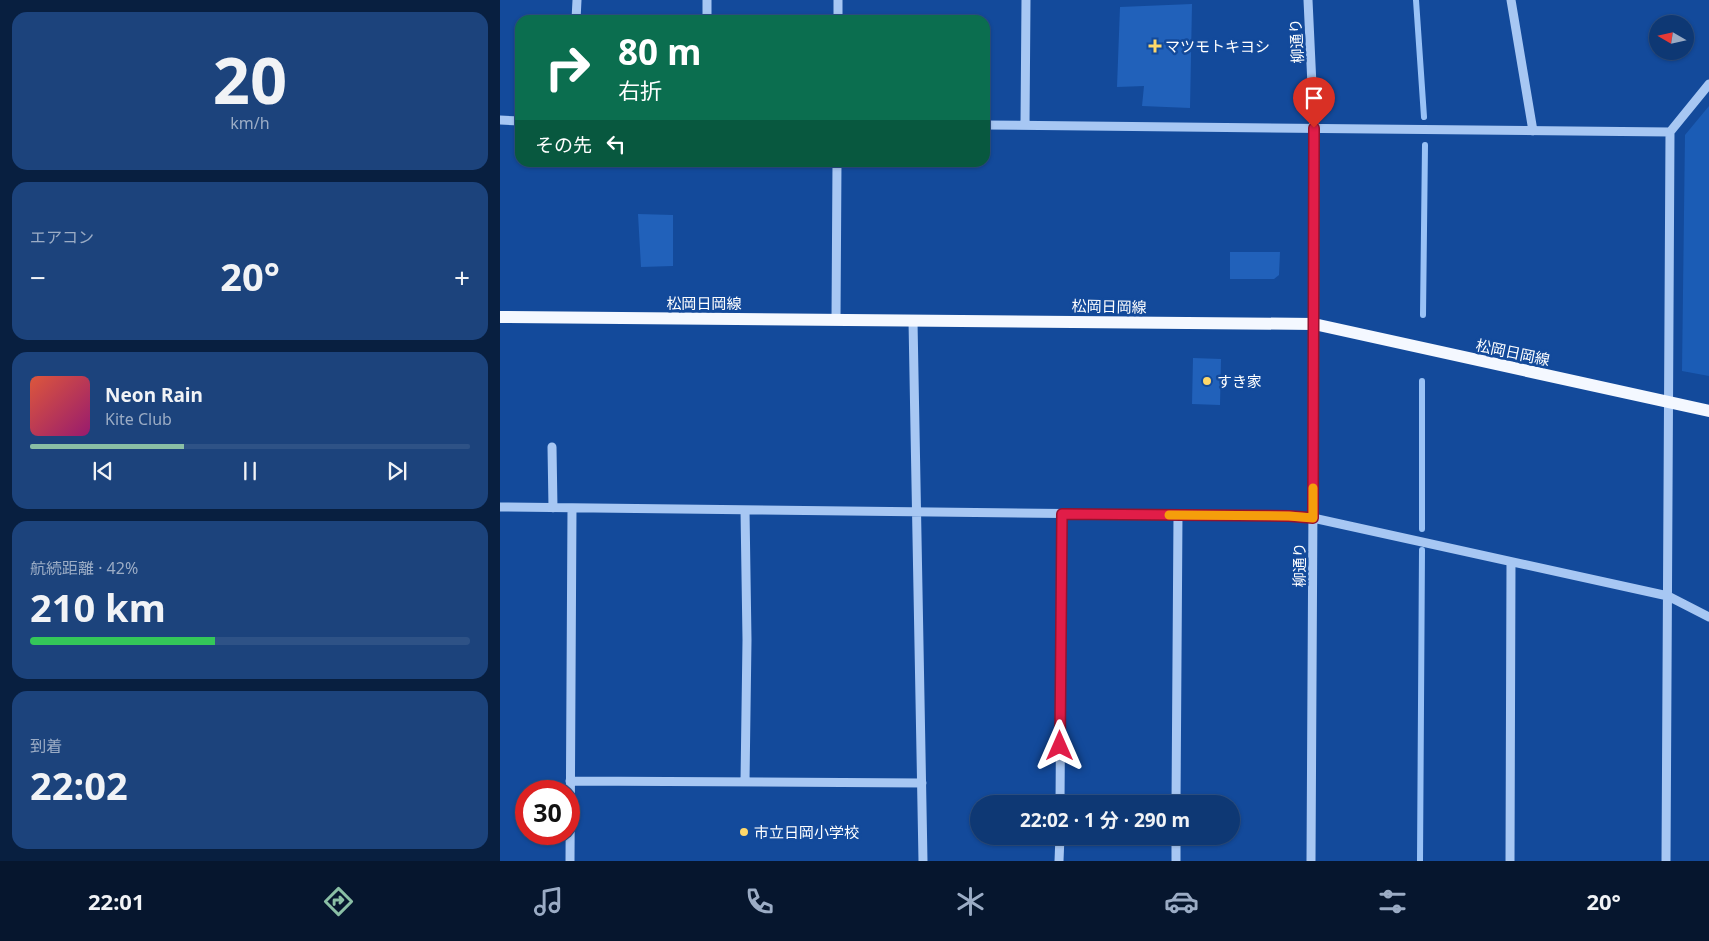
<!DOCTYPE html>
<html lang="ja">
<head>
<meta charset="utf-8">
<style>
  body { margin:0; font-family:"Noto Sans","Noto Sans JP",sans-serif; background:#1c437c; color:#f1f3f6; height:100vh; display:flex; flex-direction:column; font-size:19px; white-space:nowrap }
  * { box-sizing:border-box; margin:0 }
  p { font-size:16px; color:#9bacc5 }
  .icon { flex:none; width:28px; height:28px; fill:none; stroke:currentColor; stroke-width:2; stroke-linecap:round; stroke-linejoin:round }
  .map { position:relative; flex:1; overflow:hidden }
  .panel { display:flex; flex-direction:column; gap:12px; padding:12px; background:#081f40; width:500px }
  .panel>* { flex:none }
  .guide { position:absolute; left:15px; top:15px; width:475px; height:152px; border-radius:15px; box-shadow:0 1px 4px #0004,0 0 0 1px #2e5286; background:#0b6e4f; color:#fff; overflow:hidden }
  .needle { width:32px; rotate:279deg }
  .tools { position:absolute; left:1149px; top:15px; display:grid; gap:10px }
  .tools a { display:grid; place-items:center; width:45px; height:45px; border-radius:50%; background:#0e3874; box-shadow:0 1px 4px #0004,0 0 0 1px #2e5286; font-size:25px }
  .speed { position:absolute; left:15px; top:780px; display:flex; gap:10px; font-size:25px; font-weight:700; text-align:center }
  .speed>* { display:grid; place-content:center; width:65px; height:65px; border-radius:50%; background:#0e3874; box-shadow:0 1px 4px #0004,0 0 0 1px #2e5286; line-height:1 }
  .speed .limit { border:8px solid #d22; background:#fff; color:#111 }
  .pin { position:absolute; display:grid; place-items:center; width:42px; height:42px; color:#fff; margin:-51px -21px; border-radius:50% 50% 50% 0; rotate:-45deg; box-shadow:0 0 5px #0007 }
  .pin .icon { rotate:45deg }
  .me { position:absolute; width:55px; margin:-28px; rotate:0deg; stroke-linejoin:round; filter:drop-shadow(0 0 4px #0008) }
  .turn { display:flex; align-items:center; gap:18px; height:105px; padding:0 20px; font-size:22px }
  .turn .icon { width:65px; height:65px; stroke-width:2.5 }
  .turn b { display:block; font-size:35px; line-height:42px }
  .then { display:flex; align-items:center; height:48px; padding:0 20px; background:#0003; gap:10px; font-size:19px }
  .big { font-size:38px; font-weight:700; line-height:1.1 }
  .panel .card { flex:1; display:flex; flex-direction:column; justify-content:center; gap:8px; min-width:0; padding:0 18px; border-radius:15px; background:#1c437c }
  .panel .dial { align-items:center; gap:0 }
  .dial b { font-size:65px; line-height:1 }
  .song { display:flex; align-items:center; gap:15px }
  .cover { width:60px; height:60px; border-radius:8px; background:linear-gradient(135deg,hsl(10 70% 55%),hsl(320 70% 35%)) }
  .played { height:5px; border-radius:2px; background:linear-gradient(90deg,#8abfa5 35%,#2e5286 35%) }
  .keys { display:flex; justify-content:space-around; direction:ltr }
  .heat { display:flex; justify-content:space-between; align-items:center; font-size:28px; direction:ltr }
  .charge { height:8px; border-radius:4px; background:linear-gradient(90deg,#34c759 42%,#2e5286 0) }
  .trip { position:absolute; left:470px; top:795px; width:270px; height:50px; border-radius:25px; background:#0e3874; box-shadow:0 1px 4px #0004,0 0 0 1px #2e5286; font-weight:700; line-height:50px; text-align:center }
  .dock { display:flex; height:80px; justify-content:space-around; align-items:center; background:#06162e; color:#9bacc5 }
  .dock .icon { width:35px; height:35px }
  .dock .current { color:#8abfa5 }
  .dock b { font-size:22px; color:#f1f3f6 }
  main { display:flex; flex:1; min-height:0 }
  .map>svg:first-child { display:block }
  .green { fill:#1b5cb5 }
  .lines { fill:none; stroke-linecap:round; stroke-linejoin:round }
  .stream { stroke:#99c2f6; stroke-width:6 }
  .building { fill:#2161ba }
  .minor { stroke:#a7c7f3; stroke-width:9 }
  .major { stroke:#f4f8ff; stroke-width:12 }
  .route-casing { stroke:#92132f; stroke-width:12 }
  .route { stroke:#e11d48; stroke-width:9 }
  .slow { stroke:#f59e0b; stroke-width:9 }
  .poi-dot { fill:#ffd86a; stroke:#134a9b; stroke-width:2 }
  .labels { text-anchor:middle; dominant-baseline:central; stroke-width:5; stroke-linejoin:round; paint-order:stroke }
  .street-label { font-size:15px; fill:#fff; stroke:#134a9b }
  .poi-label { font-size:15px; fill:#fff; stroke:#134a9b; text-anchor:start }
</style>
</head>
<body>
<main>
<section class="panel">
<div class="card dial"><b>20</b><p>km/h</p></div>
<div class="card"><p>エアコン</p>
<div class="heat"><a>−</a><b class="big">20°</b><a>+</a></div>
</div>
<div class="card">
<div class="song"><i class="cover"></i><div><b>Neon Rain</b><p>Kite Club</p></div></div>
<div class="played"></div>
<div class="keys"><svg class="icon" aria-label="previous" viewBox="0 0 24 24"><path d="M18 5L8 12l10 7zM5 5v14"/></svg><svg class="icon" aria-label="pause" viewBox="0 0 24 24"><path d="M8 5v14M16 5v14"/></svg><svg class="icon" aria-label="next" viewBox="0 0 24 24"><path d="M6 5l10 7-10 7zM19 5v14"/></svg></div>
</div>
<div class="card"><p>航続距離 · 42%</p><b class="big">210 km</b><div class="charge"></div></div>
<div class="card"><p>到着</p><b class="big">22:02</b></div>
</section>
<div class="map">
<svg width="1209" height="861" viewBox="0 0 1209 861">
  <rect width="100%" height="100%" fill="#134a9b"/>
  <!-- green -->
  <path class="green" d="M1209,106V376L1182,371L1185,135Z"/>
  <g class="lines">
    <!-- stream -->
    <path class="stream" d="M916,0L924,117
      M923,315L925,145
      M922,529V381
      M920,861L922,550"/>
  </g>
  <!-- building -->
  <path class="building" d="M692,4L690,108L642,106L644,86L617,87L620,7Z
    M138,214L173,215V266L141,267Z
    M730,252H780L779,275L774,279H730Z
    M693,358L721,359L720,405L692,404Z"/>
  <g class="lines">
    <!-- minor -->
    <path class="minor" d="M808,0L814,128V324L811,861
      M1011,0L1033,131
      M76,20L77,0
      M207,20V0
      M338,20V0
      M0,120L20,121
      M485,125L1170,132
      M525,125L526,0
      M336,320L337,162
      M413,321L423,861
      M52,447L53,508
      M0,507L789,516L813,518L1168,596L1209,617
      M245,510L247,640L245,782
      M70,781L422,783
      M560,804L562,514
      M676,804L678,515
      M70,861L72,508
      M559,861L560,836
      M676,861V836
      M1010,861L1011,562
      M1166,861L1170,132L1209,84"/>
    <!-- major -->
    <path class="major" d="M0,317L814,324L1209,411"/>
  </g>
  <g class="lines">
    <!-- route casing -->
    <g class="route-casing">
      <path id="route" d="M560,746L562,514L789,516L813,518L814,128"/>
    </g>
    <!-- route -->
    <use href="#route" class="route"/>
    <!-- slow -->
    <path class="slow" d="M669,515L789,516L813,518V488"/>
  </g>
  <!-- markers -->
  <g class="poi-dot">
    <path d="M652.5 38.5h5v5h5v5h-5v5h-5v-5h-5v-5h5z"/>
    <circle cx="707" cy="381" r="5"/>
    <circle cx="244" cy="832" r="5"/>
  </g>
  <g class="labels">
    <!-- street labels -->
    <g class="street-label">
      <text transform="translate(796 41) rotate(-93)">柳通り</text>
      <text x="204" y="303">松岡日岡線</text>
      <text transform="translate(609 306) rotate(1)">松岡日岡線</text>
      <text transform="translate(1013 352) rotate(12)">松岡日岡線</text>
      <text transform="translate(799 565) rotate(-90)">柳通り</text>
    </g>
    <!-- poi labels -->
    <g class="poi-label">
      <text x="665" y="46">マツモトキヨシ</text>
      <text x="717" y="381">すき家</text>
      <text x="254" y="832">市立日岡小学校</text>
    </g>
  </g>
</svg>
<div class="tools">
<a><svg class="needle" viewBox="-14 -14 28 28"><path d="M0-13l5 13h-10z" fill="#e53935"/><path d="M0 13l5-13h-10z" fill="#9bacc5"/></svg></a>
</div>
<div class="speed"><div class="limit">30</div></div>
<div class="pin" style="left:814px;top:128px;background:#d93025"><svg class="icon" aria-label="arrive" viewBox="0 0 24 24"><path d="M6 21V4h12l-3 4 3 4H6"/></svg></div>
<svg class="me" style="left:560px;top:746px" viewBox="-20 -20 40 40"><path d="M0-17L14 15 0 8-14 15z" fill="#e11d48" stroke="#fff" stroke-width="4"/></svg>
<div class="trip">22:02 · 1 分 · 290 m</div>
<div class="guide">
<div class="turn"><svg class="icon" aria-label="right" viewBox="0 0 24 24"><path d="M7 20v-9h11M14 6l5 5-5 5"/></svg><div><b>80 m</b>右折</div></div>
<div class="then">その先<svg class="icon" aria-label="left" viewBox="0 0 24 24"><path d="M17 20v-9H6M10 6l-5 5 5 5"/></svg></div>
</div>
</div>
</main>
<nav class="dock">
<b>22:01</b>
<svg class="icon current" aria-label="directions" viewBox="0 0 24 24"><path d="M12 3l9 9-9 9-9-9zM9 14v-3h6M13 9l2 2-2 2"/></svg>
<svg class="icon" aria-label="music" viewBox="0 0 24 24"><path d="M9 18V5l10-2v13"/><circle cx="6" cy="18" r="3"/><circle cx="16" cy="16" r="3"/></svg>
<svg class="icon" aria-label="phone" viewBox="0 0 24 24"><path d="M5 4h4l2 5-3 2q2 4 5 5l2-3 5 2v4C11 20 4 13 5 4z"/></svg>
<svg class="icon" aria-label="climate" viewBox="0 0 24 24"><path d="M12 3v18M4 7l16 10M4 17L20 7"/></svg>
<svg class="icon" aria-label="car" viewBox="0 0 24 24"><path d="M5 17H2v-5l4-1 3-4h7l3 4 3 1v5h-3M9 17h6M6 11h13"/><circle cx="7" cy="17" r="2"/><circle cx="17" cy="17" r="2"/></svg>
<svg class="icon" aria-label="filters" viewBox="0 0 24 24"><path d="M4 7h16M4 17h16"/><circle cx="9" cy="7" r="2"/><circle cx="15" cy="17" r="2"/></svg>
<b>20°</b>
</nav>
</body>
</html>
